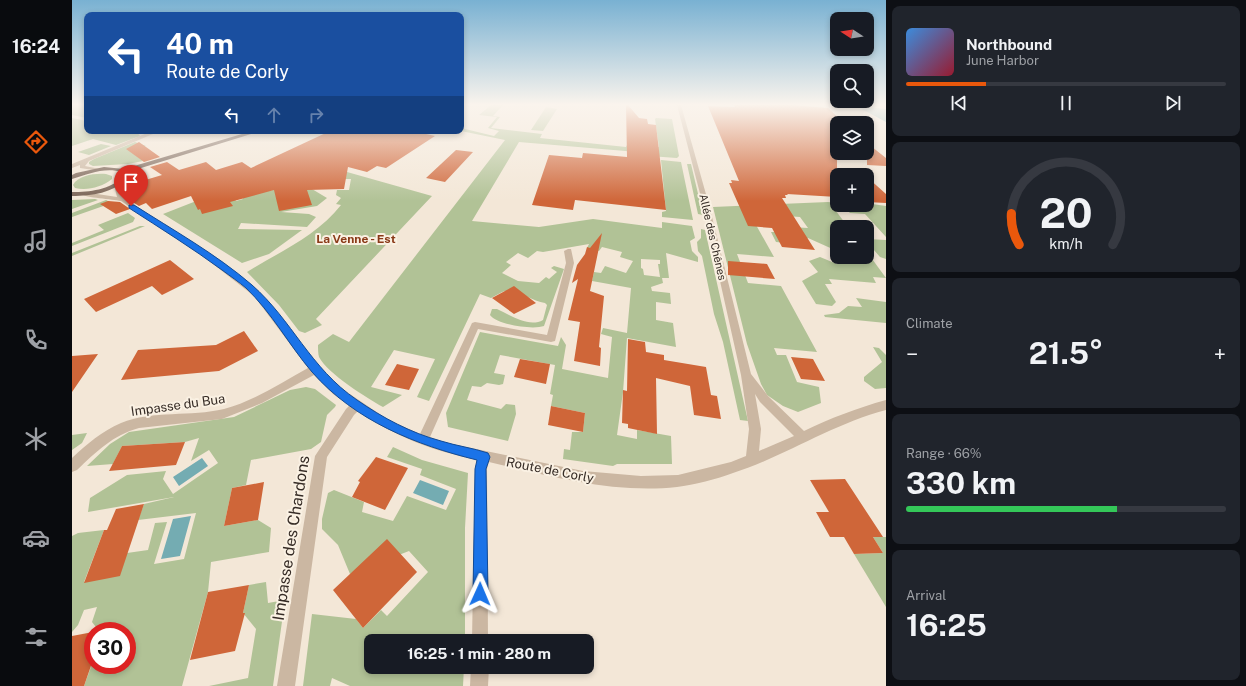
<!DOCTYPE html>
<html lang="en">
<head>
<meta charset="utf-8">
<style>
  body { margin:0; font-family:"Public Sans",sans-serif; background:#20242c; color:#f1f3f6; height:100vh; display:flex; flex-direction:column; font-size:15px; white-space:nowrap }
  * { box-sizing:border-box; margin:0 }
  p { font-size:13px; color:#9ea1a6 }
  .icon { flex:none; width:22px; height:22px; fill:none; stroke:currentColor; stroke-width:2; stroke-linecap:round; stroke-linejoin:round }
  .map { position:relative; flex:1; overflow:hidden }
  .panel { display:flex; flex-direction:column; gap:6px; padding:6px; background:#0d0f14; width:360px }
  .panel>* { flex:none }
  .hud { position:absolute; left:12px; top:12px; width:380px; height:122px; border-radius:8px; box-shadow:0 2px 6px #0003; background:#1a4fa0; color:#fff; overflow:hidden }
  .needle { width:26px; rotate:282deg }
  .controls { position:absolute; left:758px; top:12px; display:grid; gap:8px }
  .controls a { display:grid; place-items:center; width:44px; height:44px; border-radius:8px; background:#171b24; box-shadow:0 2px 6px #0003; font-size:20px }
  .speed { position:absolute; left:12px; top:622px; display:flex; gap:8px; font-size:20px; font-weight:700; text-align:center }
  .speed>* { display:grid; place-content:center; width:52px; height:52px; border-radius:50%; background:#171b24; box-shadow:0 2px 6px #0003; line-height:1 }
  .speed .limit { border:6px solid #d22; background:#fff; color:#111 }
  .pin { position:absolute; display:grid; place-items:center; width:34px; height:34px; color:#fff; margin:-41px -17px; border-radius:50% 50% 50% 0; rotate:-45deg; box-shadow:0 0 4px #0007 }
  .pin .icon { rotate:45deg }
  .me { position:absolute; width:44px; margin:-22px; rotate:1deg; stroke-linejoin:round; filter:drop-shadow(0 0 3px #0008) }
  .turn { display:flex; align-items:center; gap:14px; height:84px; padding:0 16px; font-size:18px }
  .turn .icon { width:52px; height:52px; stroke-width:2.5 }
  .turn b { display:block; font-size:28px; line-height:34px }
  .lanes { display:flex; align-items:center; height:38px; padding:0 16px; background:#0003; justify-content:center; gap:20px; direction:ltr }
  .lanes .off { opacity:.35 }
  .big { font-size:30px; font-weight:700; line-height:1.1 }
  .panel .tile { flex:1; display:flex; flex-direction:column; justify-content:center; gap:6px; min-width:0; padding:0 14px; border-radius:8px; background:#20242c }
  .panel .dial { align-items:center; gap:0 }
  .dial svg { height:104px; overflow:visible; fill:none; stroke:#363941; stroke-width:7; stroke-linecap:round; text-anchor:middle }
  .dial text { fill:#f1f3f6; stroke:none }
  .song { display:flex; align-items:center; gap:12px }
  .cover { width:48px; height:48px; border-radius:6px; background:linear-gradient(135deg,hsl(210 70% 55%),hsl(350 70% 35%)) }
  .played { height:4px; border-radius:2px; background:linear-gradient(90deg,#ea580c 25%,#363941 25%) }
  .keys { display:flex; justify-content:space-around; direction:ltr }
  .heat { display:flex; justify-content:space-between; align-items:center; font-size:22px; direction:ltr }
  .charge { height:6px; border-radius:3px; background:linear-gradient(90deg,#34c759 66%,#363941 0) }
  .trip { position:absolute; left:292px; top:634px; width:230px; height:40px; border-radius:8px; background:#171b24; box-shadow:0 2px 6px #0003; font-weight:700; line-height:40px; text-align:center }
  main { display:flex; flex:1; min-height:0 }
  .dock { display:flex; flex-direction:column; width:72px; justify-content:space-around; align-items:center; background:#090b0e; color:#9ea1a6 }
  .dock .icon { width:28px; height:28px }
  .dock .active { color:#ea580c }
  .dock b { font-size:18px; color:#f1f3f6 }
  .map>svg:first-child { display:block }
  .green { fill:#b1c296; fill-rule:evenodd }
  .water { fill:#74acb2 }
  .building { fill:#cf6639 }
  .lines { fill:none; stroke-linecap:round; stroke-linejoin:round }
  .minor { fill:#cbb7a2; fill-rule:evenodd }
  .major { fill:#796355; fill-rule:evenodd }
  .route { fill:#1a73e8; stroke:#114b97 }
  .labels { text-anchor:middle; dominant-baseline:central; stroke-width:4; stroke-linejoin:round; paint-order:stroke }
  .far-street-label { font-size:11px; fill:#352b25; stroke:#faf1e3 }
  .far-neighbourhood-label { font-size:12px; font-weight:bold; fill:#8a3a18; stroke:#faf1e3 }
  .street-label { font-size:13px; fill:#352b25; stroke:#faf1e3 }
  .near-street-label { font-size:16px; fill:#352b25; stroke:#faf1e3 }
</style>
</head>
<body>
<main>
<nav class="dock">
<b>16:24</b>
<svg class="icon active" aria-label="directions" viewBox="0 0 24 24"><path d="M12 3l9 9-9 9-9-9zM9 14v-3h6M13 9l2 2-2 2"/></svg>
<svg class="icon" aria-label="music" viewBox="0 0 24 24"><path d="M9 18V5l10-2v13"/><circle cx="6" cy="18" r="3"/><circle cx="16" cy="16" r="3"/></svg>
<svg class="icon" aria-label="phone" viewBox="0 0 24 24"><path d="M5 4h4l2 5-3 2q2 4 5 5l2-3 5 2v4C11 20 4 13 5 4z"/></svg>
<svg class="icon" aria-label="climate" viewBox="0 0 24 24"><path d="M12 3v18M4 7l16 10M4 17L20 7"/></svg>
<svg class="icon" aria-label="car" viewBox="0 0 24 24"><path d="M5 17H2v-5l4-1 3-4h7l3 4 3 1v5h-3M9 17h6M6 11h13"/><circle cx="7" cy="17" r="2"/><circle cx="17" cy="17" r="2"/></svg>
<svg class="icon" aria-label="filters" viewBox="0 0 24 24"><path d="M4 7h16M4 17h16"/><circle cx="9" cy="7" r="2"/><circle cx="15" cy="17" r="2"/></svg>
</nav>
<div class="map">
<svg width="814" height="686" viewBox="0 0 814 686">
  <rect width="100%" height="100%" fill="#f3e7d7"/>
  <!-- green -->
  <path class="green" d="M0,105H15L12,106L15,107V118L0,115Z
    M419,105H431L421,116L428,117L419,128L470,134L468,138L554,147L555,145L587,147L583,119L584,118L600,119L607,156L605,158L577,156V153L447,142L400,221L467,227L521,219L590,228V222L620,226L623,238L618,241L620,251L626,257V262L594,253L597,278H590L591,283L579,287L580,291L598,293L599,304L584,302V320L601,323L604,347L555,338L551,392L545,435L565,439V430L599,436L600,464H545L541,466L491,459L492,449L498,450L500,432H511L513,413L479,406L481,395L478,394L483,365L428,355L422,373L433,375L431,384L427,385L415,383L409,387L400,386L395,400L429,409L434,404L443,405L444,414L436,441L376,427L374,413L408,332L486,346L489,337L494,345L490,369L536,378L540,337L529,334L531,328L555,333L559,288L520,281L522,272L529,273L533,266L554,273L561,261L548,257L550,252L530,247L527,251L515,248L517,244L471,252L465,251L456,258L446,253L434,262L439,265L430,273L446,281L467,283L474,277L477,279L485,272L479,268L482,266L492,269L472,326C461,330 425,325 418,315L420,309H425C438,315 457,328 471,320L475,305L473,303C460,301 446,290 433,291C429,292 423,296 419,298L408,294L357,401L345,397L363,359L322,350L299,387L330,395L311,407C295,398 256,374 247,357C246,354 246,348 246,345L261,334L277,342L433,140L389,131V128L422,136L427,131L416,128L425,117L407,115ZM569,259L588,260V264H586L588,277L572,275L571,269L569,268Z
    M474,107L485,109L471,131L459,130Z
    M0,118L15,121V131H64L68,136L44,145L21,139L0,146Z
    M63,142L74,146L58,151L71,161L56,164L21,166L17,164V162L22,159Z
    M29,144L39,146L17,155L6,152Z
    M589,160L609,162L621,220L590,217V212L594,211Z
    M615,164H619L631,215L626,214Z
    M268,170L360,196L244,319L250,325L233,333L227,331L207,305L175,272C207,252 245,236 269,205L264,204L269,198L264,195L265,190H277L279,179H249Z
    M34,174L40,176V179C30,187 15,191 3,188L1,185C6,175 24,173 34,174Z
    M235,186L255,198L245,206L209,212L237,214L244,217L235,227L169,223L166,229L230,230L197,254L170,263L91,214L137,196L160,195L164,201L171,199L168,194Z
    M23,199L26,200L0,209V200Z
    M795,199L800,204L814,206V237L793,214L778,213L773,208L761,207L776,227H765V251L736,238L726,244L704,242L699,232H705L702,226L736,228L728,217L687,214L679,216L702,257L665,254L676,283L709,286L745,352L702,348L705,355H714L725,382L747,387L749,403L726,412L711,406L695,395L689,384L675,344L641,207L756,202L765,203V205H795Z
    M34,200L40,203L0,217V213Z
    M56,213L63,218L61,222L0,246V243L32,230L26,225Z
    M68,226H73L0,256V253Z
    M629,229L633,230L676,421L668,420L651,342L642,314L630,256L626,251L625,242L629,238Z
    M795,239L814,240V259L808,257L795,242Z
    M795,252L814,278L801,277L804,283L757,279L760,284H753L764,302L760,306L744,304L730,281L746,272L737,261L748,257L765,264L776,257H795Z
    M784,298L814,302V323L753,317L752,315L767,313L776,306L790,307Z
    M801,347L807,348L814,355V388L803,389L792,381V377L810,362Z
    M234,387L243,389L264,405L263,407L255,415L249,442L239,449L179,460L174,485L160,488L152,526L186,520L199,528L197,552L139,562L136,592L110,686H12L20,664L55,665V631H46L47,628L27,631L20,622L25,607L12,610L6,625L0,632V536L6,533L32,530L12,582L55,553L76,550L83,523L95,522L82,564L112,559L124,513L66,520L72,504L102,497L16,512L18,498L55,475L94,471L91,479L101,494L146,463L137,450L119,461L127,438L113,442L50,446L41,464L15,466L38,444L57,432L162,417L218,390Z
    M15,433L10,443L0,450V435Z
    M321,447L350,460L396,473L393,528V641H299V667H392L391,686H278L260,678L258,686H231L240,614L284,619L291,628L309,610L315,616L356,572L337,551L278,574L266,545L250,529V519L256,493L262,490L292,502L290,512L321,521L335,496L374,510L384,489L348,475L350,469L315,457Z
    M801,537H814V607L782,554L811,553Z
    M194,582L196,603L213,600L201,686H137L176,678L184,629L171,613L177,585Z"/>
  <!-- water -->
  <path class="water" d="M784,106L814,109V122Z
    M130,458L136,466L107,486L101,477Z
    M348,480L377,491L371,505L341,493Z
    M119,516L108,556L89,559L101,519Z"/>
  <!-- building -->
  <path class="building" d="M554,105H556L567,118L575,119L576,124L584,125L594,210L503,200L501,210L460,205L477,155L510,158L511,153L555,157Z
    M662,105H720L756,108L772,123H765V197L715,194L716,195H713L714,198H710L743,250L710,247L700,228L676,226L657,183H660L659,180L667,181L636,106L663,107Z
    M258,131H341L363,136L314,168L305,166L295,172L276,167L272,189L235,190L240,205L207,211L202,190L158,202L161,206L130,214L128,209L126,210L119,196L80,209L74,203L67,206L54,198L53,194L74,186L70,181L90,175L78,167L95,162L107,170L134,162L144,170L170,162L179,168Z
    M67,142L88,157L72,162L54,149Z
    M795,143L814,158V166L795,165Z
    M384,150L401,152L373,182L354,178Z
    M795,177L814,194V203L795,202Z
    M36,201L48,202L58,209L44,214L28,204Z
    M530,233L518,291L532,296L527,347L529,348L528,366L502,361L508,322L496,320L506,279L500,283L505,265L513,254L515,247L518,248Z
    M98,260L122,279L90,295L80,286L24,312L12,299Z
    M656,261L695,264L703,279L656,275Z
    M442,286L464,303L442,314L420,298Z
    M172,331L186,351L147,371L49,380L66,350L144,345Z
    M556,339L573,342L574,352L592,355V360L634,367L639,395L645,396L649,419L622,415L618,386L584,378L585,434L556,428V424L550,423L551,390L555,391Z
    M26,354L0,392V356Z
    M719,357L741,359L753,381L729,379Z
    M448,359L478,364L474,384L442,377Z
    M325,364L347,369L337,390L313,385Z
    M479,406L513,413L511,432L476,425Z
    M113,442L104,465L37,471L50,446Z
    M304,457L336,468L313,510L280,497L288,482L286,481Z
    M773,479L811,537H801L811,553L782,554L772,537H758L744,512H757L738,480Z
    M192,482L186,520L152,526L160,488Z
    M72,504L48,576L12,583L32,530H35L44,509Z
    M315,539L345,572L291,628L261,590Z
    M177,585L171,613H173L163,651L118,660L136,592Z
    M21,632V660L12,686H0V636Z"/>
  <g class="lines">
    <!-- minor -->
    <path class="minor" d="M605,105H609L637,205L679,374L696,396L732,431C759,418 785,408 814,400V410C760,424 714,456 661,473C645,479 622,485 605,487C542,494 478,476 417,462L415,469L416,641H400L403,469L405,460C362,451 323,437 286,411L282,415L255,457L223,686H205L243,456L274,409L278,405L261,394L242,375L190,403L150,419L67,428C41,435 24,452 5,470L0,472V458C15,444 30,431 49,423C81,410 119,417 152,409C182,401 209,383 236,368L182,296L132,257L49,201C40,199 14,198 9,194L12,192L45,197L43,189L47,181L49,180L52,182L50,191L53,199L138,253L188,292L247,366L269,388L315,419L348,434L400,323L403,322L475,335L494,263L492,251L496,249H499L502,263L483,341L479,342L406,329L358,437L375,443L511,471L569,476L606,475L659,462L674,456L677,429L669,375L631,205ZM683,394L688,402L722,436L687,451L689,429Z
      M80,131H88L17,161L13,166L28,169V171L8,168V165L0,168V164Z
      M399,667H417L416,686H398Z"/>
    <!-- major -->
    <path class="major" d="M180,131H189L56,172V178C41,193 20,196 0,196V192C18,192 37,190 51,177L50,172C32,167 17,174 0,179V175L4,173L32,167L52,169Z"/>
  </g>
  <!-- sky -->
  <linearGradient id="sky" x2="0" y2="1"><stop stop-color="#79b1d2"/><stop offset="0.52" stop-color="#faf4ed"/><stop offset="1" stop-color="#faf4ed" stop-opacity="0"/></linearGradient>
  <rect width="814" height="201" fill="url(#sky)"/>
  <!-- route -->
  <path class="route" d="M57,205H62C101,230 144,254 180,285C220,320 238,368 285,400C311,418 339,433 369,441C385,446 401,448 416,453L418,457L414,469L416,594L414,599L408,601L403,599L401,594L403,469L405,460C344,445 283,421 240,372C217,345 200,313 174,288C167,282 158,276 150,270C120,248 88,228 57,208Z"/>
  <g class="labels">
    <!-- far-street labels -->
    <g class="far-street-label">
      <text transform="translate(641 237) rotate(77)">Allée des Chênes</text>
    </g>
    <!-- far-neighbourhood labels -->
    <g class="far-neighbourhood-label">
      <text x="284" y="239">La Venne - Est</text>
    </g>
    <!-- street labels -->
    <g class="street-label">
      <text transform="translate(106 405) rotate(-8)">Impasse du Bua</text>
      <text transform="translate(478 470) rotate(11)">Route de Corly</text>
    </g>
    <!-- near-street labels -->
    <g class="near-street-label">
      <text transform="translate(219 538) rotate(-81)">Impasse des Chardons</text>
    </g>
  </g>
</svg>
<div class="controls">
<a><svg class="needle" viewBox="-14 -14 28 28"><path d="M0-13l5 13h-10z" fill="#e53935"/><path d="M0 13l5-13h-10z" fill="#9ea1a6"/></svg></a>
<a><svg class="icon" aria-label="search" viewBox="0 0 24 24"><circle cx="10" cy="10" r="6"/><path d="M15 15l6 6"/></svg></a>
<a><svg class="icon" aria-label="layers" viewBox="0 0 24 24"><path d="M12 4l9 5-9 5-9-5zM3 14l9 5 9-5"/></svg></a>
<a>+</a>
<a>−</a>
</div>
<div class="speed"><div class="limit">30</div></div>
<div class="pin" style="left:59px;top:206px;background:#d93025"><svg class="icon" aria-label="arrive" viewBox="0 0 24 24"><path d="M6 21V4h12l-3 4 3 4H6"/></svg></div>
<svg class="me" style="left:408px;top:594px" viewBox="-20 -20 40 40"><path d="M0-17L14 15 0 8-14 15z" fill="#1a73e8" stroke="#fff" stroke-width="4"/></svg>
<div class="trip">16:25 · 1 min · 280 m</div>
<div class="hud">
<div class="turn"><svg class="icon" aria-label="left" viewBox="0 0 24 24"><path d="M17 20v-9H6M10 6l-5 5 5 5"/></svg><div><b>40 m</b>Route de Corly</div></div>
<div class="lanes"><svg class="icon" aria-label="left" viewBox="0 0 24 24"><path d="M17 20v-9H6M10 6l-5 5 5 5"/></svg><svg class="icon off" aria-label="ahead" viewBox="0 0 24 24"><path d="M12 20V5M6 11l6-6 6 6"/></svg><svg class="icon off" aria-label="right" viewBox="0 0 24 24"><path d="M7 20v-9h11M14 6l5 5-5 5"/></svg></div>
</div>
</div>
<section class="panel">
<div class="tile">
<div class="song"><i class="cover"></i><div><b>Northbound</b><p>June Harbor</p></div></div>
<div class="played"></div>
<div class="keys"><svg class="icon" aria-label="previous" viewBox="0 0 24 24"><path d="M18 5L8 12l10 7zM5 5v14"/></svg><svg class="icon" aria-label="pause" viewBox="0 0 24 24"><path d="M8 5v14M16 5v14"/></svg><svg class="icon" aria-label="next" viewBox="0 0 24 24"><path d="M6 5l10 7-10 7zM19 5v14"/></svg></div>
</div>
<div class="tile dial"><svg viewBox="0 0 100 80">
<path d="M14 69A42 42 0 1 1 86 69"/>
<path d="M14 69A42 42 0 0 1 8 45" stroke="#ea580c"/>
<text x="50" y="56" font-size="32" font-weight="700">20</text>
<text x="50" y="72" font-size="11">km/h</text>
</svg></div>
<div class="tile"><p>Climate</p>
<div class="heat"><a>−</a><b class="big">21.5°</b><a>+</a></div>
</div>
<div class="tile"><p>Range · 66%</p><b class="big">330 km</b><div class="charge"></div></div>
<div class="tile"><p>Arrival</p><b class="big">16:25</b></div>
</section>
</main>
</body>
</html>
